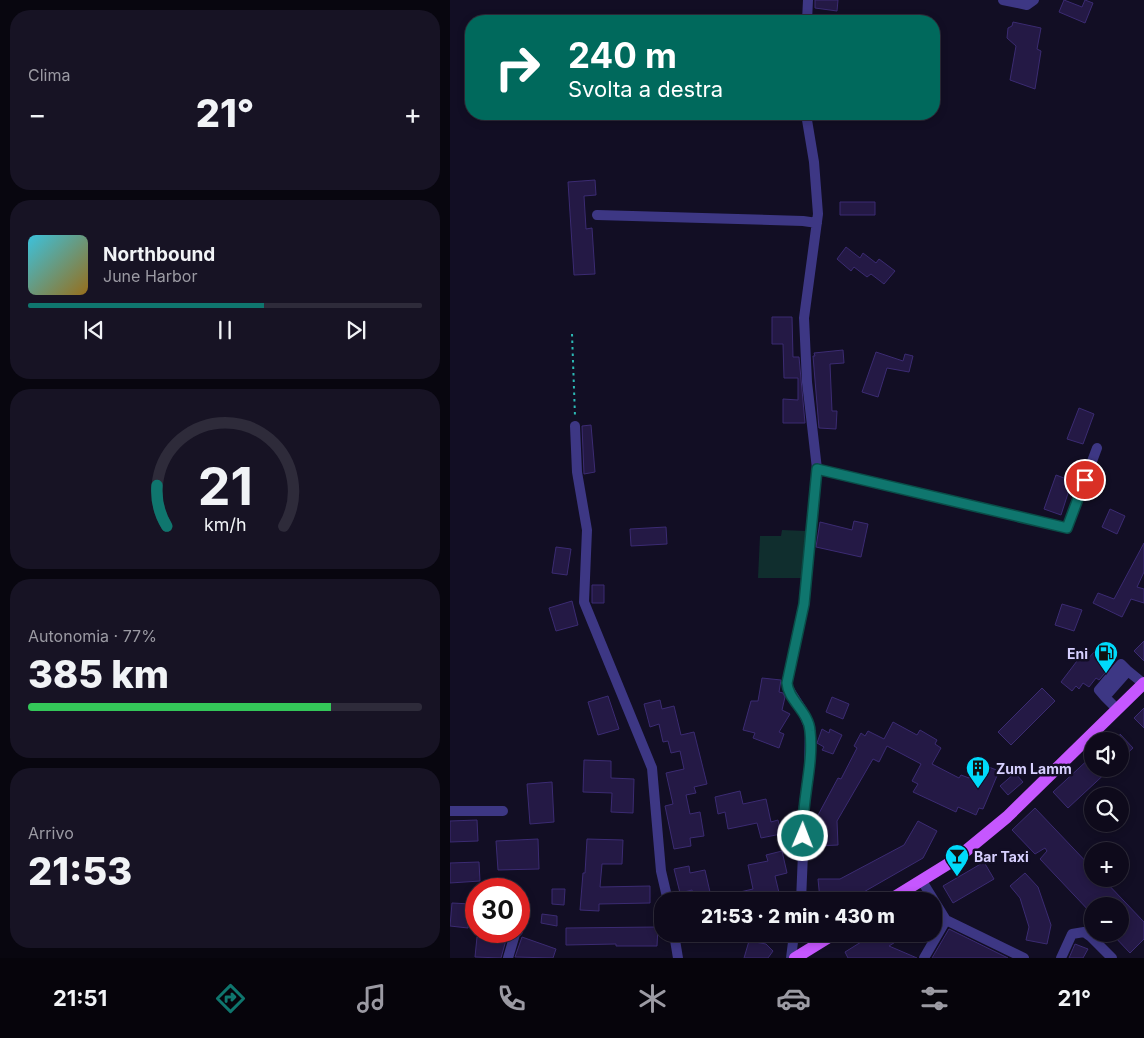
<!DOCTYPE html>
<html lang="it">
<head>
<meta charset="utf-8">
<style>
  body { margin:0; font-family:Inter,sans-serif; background:#171324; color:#f1f3f6; height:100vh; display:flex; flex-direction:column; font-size:19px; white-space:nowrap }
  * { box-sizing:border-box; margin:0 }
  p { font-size:16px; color:#9b9aa3 }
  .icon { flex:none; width:28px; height:28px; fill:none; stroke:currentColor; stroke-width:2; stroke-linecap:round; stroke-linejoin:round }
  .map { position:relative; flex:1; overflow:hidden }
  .sheet { display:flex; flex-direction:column; gap:10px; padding:10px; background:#08060f; width:450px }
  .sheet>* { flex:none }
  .top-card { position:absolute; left:15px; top:15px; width:475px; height:105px; border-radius:20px; box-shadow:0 2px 8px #0003,0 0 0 1px #2e2b3a; background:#00695c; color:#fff; overflow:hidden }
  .tools { position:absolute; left:634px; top:732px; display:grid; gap:10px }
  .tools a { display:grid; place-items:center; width:45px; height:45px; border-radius:50%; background:#0e0a1b; box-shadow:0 2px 8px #0003,0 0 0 1px #2e2b3a; font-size:25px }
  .speed { position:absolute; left:15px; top:878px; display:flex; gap:10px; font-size:25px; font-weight:700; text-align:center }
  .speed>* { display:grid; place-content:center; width:65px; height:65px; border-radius:50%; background:#0e0a1b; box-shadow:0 2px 8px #0003,0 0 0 1px #2e2b3a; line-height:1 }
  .speed .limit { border:8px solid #d22; background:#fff; color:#111 }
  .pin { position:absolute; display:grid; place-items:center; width:42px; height:42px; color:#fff; margin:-21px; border:2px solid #fff; border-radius:50%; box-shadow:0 1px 5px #0007 }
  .me { position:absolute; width:55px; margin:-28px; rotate:1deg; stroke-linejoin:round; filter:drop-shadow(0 0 4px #0008) }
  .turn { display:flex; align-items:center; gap:18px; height:105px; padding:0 20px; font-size:22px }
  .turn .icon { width:65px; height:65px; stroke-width:2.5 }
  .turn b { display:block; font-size:35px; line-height:42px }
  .big { font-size:38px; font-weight:800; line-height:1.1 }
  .sheet .card { flex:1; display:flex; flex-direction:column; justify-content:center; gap:8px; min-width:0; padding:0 18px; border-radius:20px; background:#171324 }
  .sheet .dial { align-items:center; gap:0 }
  .dial svg { height:130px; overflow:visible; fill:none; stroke:#2e2b3a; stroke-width:7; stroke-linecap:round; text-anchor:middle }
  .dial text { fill:#f1f3f6; stroke:none }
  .song { display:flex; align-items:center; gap:15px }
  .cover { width:60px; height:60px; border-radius:8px; background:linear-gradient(135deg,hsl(190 70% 55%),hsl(40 70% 35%)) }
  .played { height:5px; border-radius:2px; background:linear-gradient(90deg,#0f766e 60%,#2e2b3a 60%) }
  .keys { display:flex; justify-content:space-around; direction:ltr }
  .heat { display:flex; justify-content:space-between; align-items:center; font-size:28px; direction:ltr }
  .charge { height:8px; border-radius:4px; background:linear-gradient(90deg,#34c759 77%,#2e2b3a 0) }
  .trip { position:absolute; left:204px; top:892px; width:288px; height:50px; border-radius:20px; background:#0e0a1b; box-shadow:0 2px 8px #0003,0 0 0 1px #2e2b3a; font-weight:800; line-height:50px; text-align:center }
  .tab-bar { display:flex; height:80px; justify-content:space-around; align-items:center; background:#06040b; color:#9b9aa3 }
  .tab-bar .icon { width:35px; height:35px }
  .tab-bar .on { color:#0f766e }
  .tab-bar b { font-size:22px; color:#f1f3f6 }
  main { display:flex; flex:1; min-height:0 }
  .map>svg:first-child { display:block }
  .green { fill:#102e2e }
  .building { fill:#241945; stroke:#3b2b72 }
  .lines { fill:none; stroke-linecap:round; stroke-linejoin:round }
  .path { stroke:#2cb8b4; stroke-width:2; stroke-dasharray:2.5 4; stroke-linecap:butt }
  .minor { stroke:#3d3784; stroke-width:10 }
  .major { stroke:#c657ff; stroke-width:12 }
  .route-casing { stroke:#0a4d48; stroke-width:12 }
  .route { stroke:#0f766e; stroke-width:9 }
  .labels { text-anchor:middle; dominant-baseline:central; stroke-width:5; stroke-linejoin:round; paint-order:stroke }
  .poi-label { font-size:14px; font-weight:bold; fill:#d7d0ff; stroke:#120e24; text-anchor:start }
</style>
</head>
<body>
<main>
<section class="sheet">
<div class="card"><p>Clima</p>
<div class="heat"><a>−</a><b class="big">21°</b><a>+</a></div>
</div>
<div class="card">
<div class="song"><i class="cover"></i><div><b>Northbound</b><p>June Harbor</p></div></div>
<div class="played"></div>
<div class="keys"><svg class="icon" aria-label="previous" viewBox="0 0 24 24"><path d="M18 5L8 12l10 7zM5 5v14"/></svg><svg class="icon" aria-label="pause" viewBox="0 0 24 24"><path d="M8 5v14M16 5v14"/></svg><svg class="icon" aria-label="next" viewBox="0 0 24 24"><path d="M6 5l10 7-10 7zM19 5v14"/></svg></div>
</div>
<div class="card dial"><svg viewBox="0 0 100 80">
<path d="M14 69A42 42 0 1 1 86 69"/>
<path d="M14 69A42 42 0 0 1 8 44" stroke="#0f766e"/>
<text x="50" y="56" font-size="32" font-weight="700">21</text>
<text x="50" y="72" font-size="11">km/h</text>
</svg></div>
<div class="card"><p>Autonomia · 77%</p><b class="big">385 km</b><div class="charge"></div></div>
<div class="card"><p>Arrivo</p><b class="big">21:53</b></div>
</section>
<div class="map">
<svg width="694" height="958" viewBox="0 0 694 958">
  <rect width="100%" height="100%" fill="#120e24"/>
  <!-- green -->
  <path class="green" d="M332,530L356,531L353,578H308L310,536H331Z"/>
  <!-- building -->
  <path class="building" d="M365,0H388L387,11L365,8Z
    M614,0L632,7L635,0L643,3L635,23L609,12Z
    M563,22L591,28L587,49L591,51L585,89L560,80L566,46L557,38L558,28L562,26Z
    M145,180L146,195L134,196L136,229L142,228L145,274L124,275L118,182Z
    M390,202H425V215H390Z
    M396,247L410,258L413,253L426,263L429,259L445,271L434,284L421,274L417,277L404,267L401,271L387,259Z
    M322,317H342L343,357H349L355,423H333V399L348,400V378H334L333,344H322Z
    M393,350L394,363L380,364L382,411H387L386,429L369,428L363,356H365L364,353Z
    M426,352L453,361L455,354L463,356L459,372L437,368L428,397L412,392Z
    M629,408L644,414L633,444L617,439Z
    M141,425L145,472L134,474L132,426Z
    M606,475L622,481L611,515L594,509Z
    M660,509L675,516L667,534L652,527Z
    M404,521L418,524L411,557L366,547L370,522L402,530Z
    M216,527L217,544L181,546L180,529Z
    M694,543V572L687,587L694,589V603L681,599L672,617L643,603L648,593L664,599Z
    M106,547L121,549L117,575L102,573Z
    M142,585H154V603H142Z
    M122,601L128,625L106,631L99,608Z
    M612,604L632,610L624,631L605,625Z
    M694,641V661L684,651Z
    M644,652L660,667L649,680L646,678L639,687L633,683L629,689L626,686L622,691L611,682L630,657L636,661Z
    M312,678L331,680L329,692L333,693L335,697L332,710L340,714L329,732L334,734L329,748L303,738L305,733L293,730L301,701H308Z
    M592,688L605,701L561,745L548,732Z
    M158,696L169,729L148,735L138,702Z
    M382,697L399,704L393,719L376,712Z
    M210,700L212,709L224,706L231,735L244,732L257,784L244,787L246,793L236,795L240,814L250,812L254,836L240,838L241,846L224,849L215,806L223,804L216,773L234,769L230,751L221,753L218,741L213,742L209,724L200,727L194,704Z
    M694,708V728L684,718Z
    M443,722L467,735L470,730L487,740L485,744L491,748L482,764L509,778L511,775L519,778L526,762L549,771L533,809L529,808L526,815L508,807L506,812L463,792L468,784L462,781L471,764L437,746L429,762L423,759L387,821L388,845L368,846L367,817L388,778L391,779L407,748L404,746L411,733L415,736L418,731L434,739Z
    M372,729L379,733L380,729L392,735L383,754L372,750L374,747L367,743Z
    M670,734L683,748L670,760Z
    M642,756V769H660L618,808L603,792Z
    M134,760L161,761V778L184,779L183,813L161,812L162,793L133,792Z
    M565,773L573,782L558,795L550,786Z
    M102,782L104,822L80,824L77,784Z
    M290,791L293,804L316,799L321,822L328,820L331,834L311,838L307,823L278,829L275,812L268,814L265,797Z
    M585,808L642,868V879H653L694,922V939L680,953L662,934H670V906H642V914L590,859L597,851L595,848L585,854L562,830Z
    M27,820L28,841L0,842V821Z
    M468,821L487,831L473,858L398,901L370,900L368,879H390L454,845Z
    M88,839L89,869L48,870L46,841Z
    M137,839L173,840L172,864H152L150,887L200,886V903L149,904V911L130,910L133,873H135Z
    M332,851L337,873L325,876L331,901H292L290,892L303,889L298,865L318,861L316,855Z
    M29,862L30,881L0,883V863Z
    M534,862L544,879L503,903L493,886Z
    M239,866L240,873L255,870L262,901H244L242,890L230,893L224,869Z
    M575,873L588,887L601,925L597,944L576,940L579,927L570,898L560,886Z
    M102,889H115L114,905L102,904Z
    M2,903L21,904L18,928L0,926Z
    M92,914L107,916V926L91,923Z
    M208,927L207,946H166V944L116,945V928Z
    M499,929L505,932L558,958H482Z
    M424,934H458L439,946L467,958H398L395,952Z
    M27,937L56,940L51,958L25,957Z
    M72,937L106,949L103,958L65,957Z
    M299,941L316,944L323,951L318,958H294Z
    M625,944L638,949L633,958H619Z"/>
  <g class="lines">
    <!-- path -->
    <path class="path" d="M122,334L125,416"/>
    <!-- minor -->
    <path class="minor" d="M553,0L577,5L584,0
      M357,21L358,0
      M147,215L353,221L367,223
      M125,426L127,472L137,530L134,602L202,768L211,871L218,901
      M367,469L617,528L647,448
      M655,697L649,690L671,664L678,671
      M667,709L655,697L678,671L693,683
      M0,811H53
      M472,881L496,920L574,958
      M351,901L353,853L352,820L359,768L360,729L352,710L338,688L337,683L354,604L367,469L357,382L354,318L368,214L364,162L356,114
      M224,934L228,958
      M58,958L65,934L68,931
      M341,958L344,934
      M474,958L496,920
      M611,958L622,934L634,932L641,937L662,958"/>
    <!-- major -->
    <path class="major" d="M438,901L506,859L557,817L694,683
      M345,958L384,934"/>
  </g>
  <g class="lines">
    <!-- route casing -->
    <g class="route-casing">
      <path id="route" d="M353,836C351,801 364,766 360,731C359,712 338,700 337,683L354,604L367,469L617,528L635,480"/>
    </g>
    <!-- route -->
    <use href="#route" class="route"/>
  </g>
  <!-- icons -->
  <defs>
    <g id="fuel-pin" transform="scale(1.25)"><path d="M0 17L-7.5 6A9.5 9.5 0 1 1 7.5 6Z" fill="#00dafb" stroke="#120e24"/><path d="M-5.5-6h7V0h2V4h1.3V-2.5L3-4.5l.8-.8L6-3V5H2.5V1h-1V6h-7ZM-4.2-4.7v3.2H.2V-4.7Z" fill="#111"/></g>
    <g id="building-pin" transform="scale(1.25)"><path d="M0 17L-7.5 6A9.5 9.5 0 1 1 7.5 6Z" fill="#00dafb" stroke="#120e24"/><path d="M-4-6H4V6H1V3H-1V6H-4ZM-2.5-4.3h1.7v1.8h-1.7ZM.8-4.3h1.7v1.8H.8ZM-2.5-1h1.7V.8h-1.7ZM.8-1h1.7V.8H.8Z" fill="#111"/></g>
    <g id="bar-pin" transform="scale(1.25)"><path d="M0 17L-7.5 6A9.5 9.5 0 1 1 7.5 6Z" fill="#00dafb" stroke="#120e24"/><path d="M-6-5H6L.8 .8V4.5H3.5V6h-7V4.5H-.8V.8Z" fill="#111"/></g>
  </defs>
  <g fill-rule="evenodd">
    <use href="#fuel-pin" x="656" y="653"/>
    <use href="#building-pin" x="528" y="768"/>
    <use href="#bar-pin" x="507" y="856"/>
  </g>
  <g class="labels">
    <!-- poi labels -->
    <g class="poi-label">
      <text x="638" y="653" text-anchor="end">Eni</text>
      <text x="546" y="768">Zum Lamm</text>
      <text x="524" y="856">Bar Taxi</text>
    </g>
  </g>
</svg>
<div class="tools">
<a><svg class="icon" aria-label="sound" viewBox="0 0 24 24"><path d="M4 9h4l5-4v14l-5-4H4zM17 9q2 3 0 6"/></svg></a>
<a><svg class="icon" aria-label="search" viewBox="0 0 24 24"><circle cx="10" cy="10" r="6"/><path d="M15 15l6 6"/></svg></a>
<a>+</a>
<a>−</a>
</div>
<div class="speed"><div class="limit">30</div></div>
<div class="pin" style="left:635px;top:480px;background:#d93025"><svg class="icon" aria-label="arrive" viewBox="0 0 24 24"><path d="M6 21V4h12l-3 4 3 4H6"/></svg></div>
<svg class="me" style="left:353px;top:836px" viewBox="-20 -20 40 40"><circle r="17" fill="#0f766e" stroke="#fff" stroke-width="3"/><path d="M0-11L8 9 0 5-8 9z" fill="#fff"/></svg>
<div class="trip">21:53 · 2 min · 430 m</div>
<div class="top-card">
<div class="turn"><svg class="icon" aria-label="right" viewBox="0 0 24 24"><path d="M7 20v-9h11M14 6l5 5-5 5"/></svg><div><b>240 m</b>Svolta a destra</div></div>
</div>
</div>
</main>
<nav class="tab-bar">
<b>21:51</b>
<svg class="icon on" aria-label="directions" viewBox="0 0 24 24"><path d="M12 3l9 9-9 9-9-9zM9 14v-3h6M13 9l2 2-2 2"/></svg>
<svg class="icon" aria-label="music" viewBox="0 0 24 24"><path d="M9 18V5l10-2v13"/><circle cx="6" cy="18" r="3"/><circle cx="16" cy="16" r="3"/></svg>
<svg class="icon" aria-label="phone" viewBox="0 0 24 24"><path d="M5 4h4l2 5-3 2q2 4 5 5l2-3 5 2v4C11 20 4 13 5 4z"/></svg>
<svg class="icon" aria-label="climate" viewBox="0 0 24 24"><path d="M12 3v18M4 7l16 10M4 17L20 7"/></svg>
<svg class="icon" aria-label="car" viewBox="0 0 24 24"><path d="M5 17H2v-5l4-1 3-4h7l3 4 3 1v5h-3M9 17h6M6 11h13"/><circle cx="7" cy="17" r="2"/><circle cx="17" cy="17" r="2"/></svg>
<svg class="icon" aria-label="filters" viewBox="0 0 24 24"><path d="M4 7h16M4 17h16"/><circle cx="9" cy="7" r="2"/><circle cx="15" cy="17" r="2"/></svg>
<b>21°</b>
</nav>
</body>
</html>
